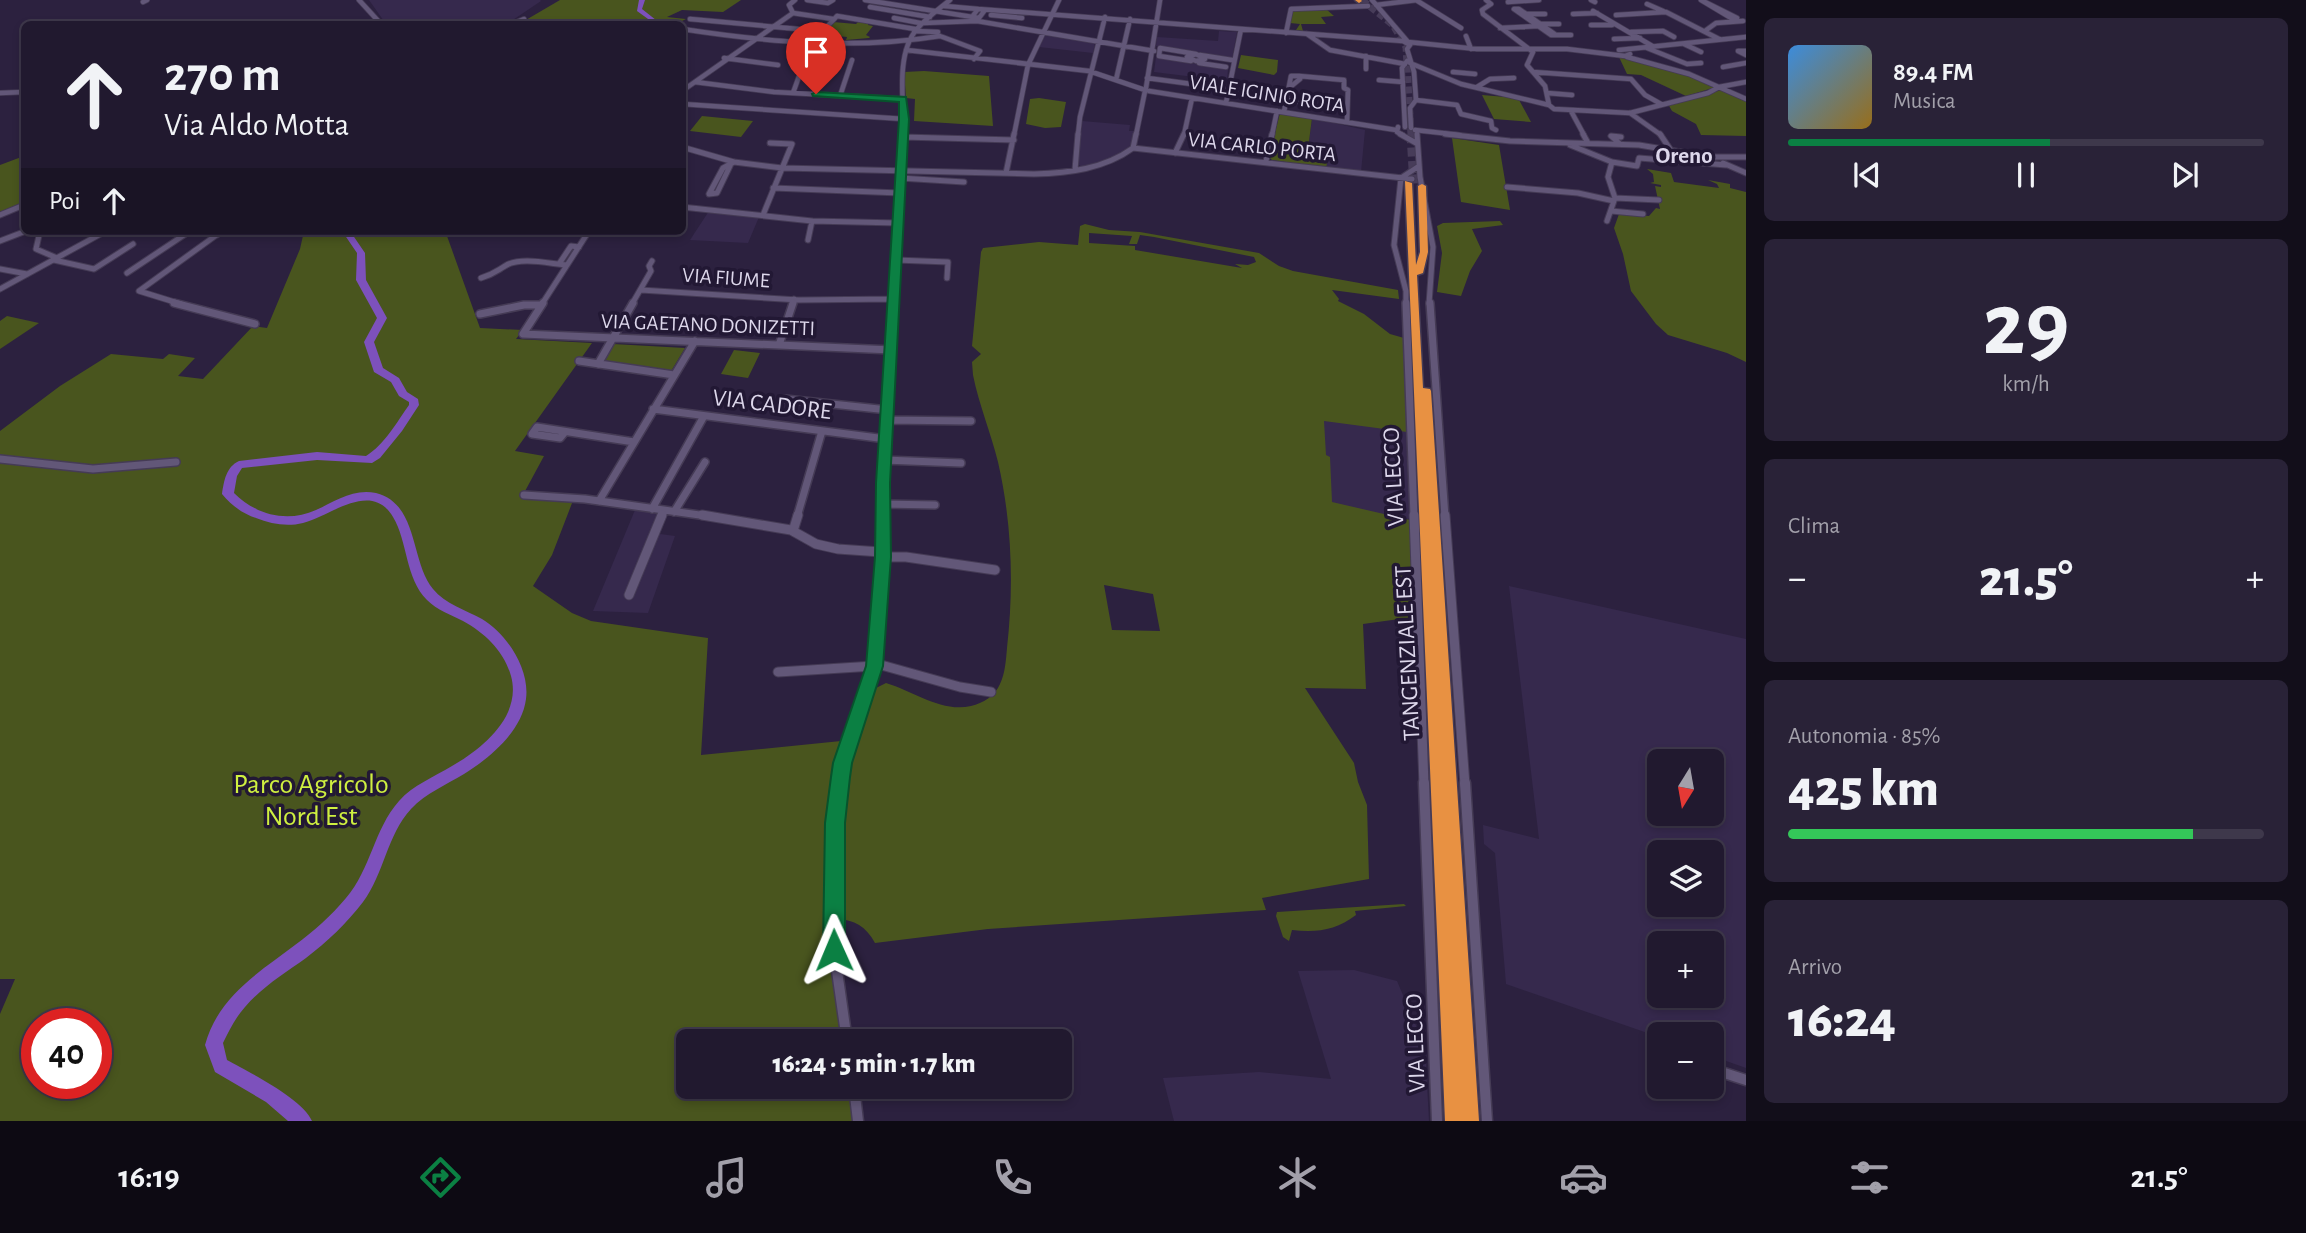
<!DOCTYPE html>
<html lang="it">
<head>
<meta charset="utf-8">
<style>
  body { margin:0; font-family:"Alegreya Sans",sans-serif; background:#292237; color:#f1f3f6; height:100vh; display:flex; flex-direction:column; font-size:26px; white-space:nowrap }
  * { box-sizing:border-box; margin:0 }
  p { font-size:23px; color:#a2a0aa }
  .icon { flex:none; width:38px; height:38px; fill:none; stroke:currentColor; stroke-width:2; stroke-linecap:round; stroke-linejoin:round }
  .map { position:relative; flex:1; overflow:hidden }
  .details { display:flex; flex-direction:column; gap:18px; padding:18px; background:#120e1a; width:560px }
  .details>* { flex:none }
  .top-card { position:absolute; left:21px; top:21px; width:665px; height:214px; border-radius:10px; box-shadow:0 4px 10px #0003,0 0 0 2px #3e384b; background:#21192f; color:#f1f3f6; overflow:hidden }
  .needle { width:46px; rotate:191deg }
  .fabs { position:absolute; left:1647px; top:749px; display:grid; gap:14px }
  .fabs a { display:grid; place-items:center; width:77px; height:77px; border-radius:10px; background:#21192f; box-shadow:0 4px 10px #0003,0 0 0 2px #3e384b; font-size:35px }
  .speed { position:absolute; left:21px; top:1008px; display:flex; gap:14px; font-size:35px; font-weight:700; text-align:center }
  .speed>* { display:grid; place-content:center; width:91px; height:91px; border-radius:50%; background:#21192f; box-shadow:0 4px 10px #0003,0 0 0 2px #3e384b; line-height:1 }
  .speed .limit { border:10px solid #d22; background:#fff; color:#111 }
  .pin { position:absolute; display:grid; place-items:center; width:60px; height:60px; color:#fff; margin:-72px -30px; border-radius:50% 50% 50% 0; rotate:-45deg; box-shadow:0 0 7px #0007 }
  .pin .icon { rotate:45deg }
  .me { position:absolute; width:77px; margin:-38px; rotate:359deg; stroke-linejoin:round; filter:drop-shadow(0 0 5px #0008) }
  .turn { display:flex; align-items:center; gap:24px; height:147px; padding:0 28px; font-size:32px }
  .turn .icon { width:91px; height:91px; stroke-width:2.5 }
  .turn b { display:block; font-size:49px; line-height:60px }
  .then { display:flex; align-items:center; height:66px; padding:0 28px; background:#0003; gap:14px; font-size:26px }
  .big { font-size:52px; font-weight:800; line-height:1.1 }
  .details .widget { flex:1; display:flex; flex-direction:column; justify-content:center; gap:10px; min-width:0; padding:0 24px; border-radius:10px; background:#292237 }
  .details .dial { align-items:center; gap:0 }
  .dial b { font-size:91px; line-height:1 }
  .song { display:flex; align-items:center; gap:21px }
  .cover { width:84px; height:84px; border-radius:10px; background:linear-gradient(135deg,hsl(210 70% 55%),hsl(40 70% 35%)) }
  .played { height:7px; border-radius:4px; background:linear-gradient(90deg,#0b8043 55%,#3e384b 55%) }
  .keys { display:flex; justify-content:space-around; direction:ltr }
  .heat { display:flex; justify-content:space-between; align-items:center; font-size:38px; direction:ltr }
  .charge { height:10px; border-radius:5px; background:linear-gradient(90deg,#34c759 85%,#3e384b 0) }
  .trip { position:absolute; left:676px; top:1029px; width:396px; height:70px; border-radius:10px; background:#21192f; box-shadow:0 4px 10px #0003,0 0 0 2px #3e384b; font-weight:800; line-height:70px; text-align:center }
  .tab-bar { display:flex; height:112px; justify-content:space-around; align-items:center; background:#0d0a13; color:#a2a0aa }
  .tab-bar .icon { width:49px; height:49px }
  .tab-bar .current { color:#0b8043 }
  .tab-bar b { font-size:32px; color:#f1f3f6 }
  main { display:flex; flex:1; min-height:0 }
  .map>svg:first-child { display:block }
  .built { fill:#36294d; fill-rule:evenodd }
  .green { fill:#49551e; fill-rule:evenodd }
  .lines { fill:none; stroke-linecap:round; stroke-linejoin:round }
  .river { fill:#7d51bc; fill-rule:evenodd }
  .highway-tunnel-far1 { stroke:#473c59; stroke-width:7; stroke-dasharray:7 3.5; stroke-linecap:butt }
  .highway-tunnel { stroke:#473c59; stroke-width:9; stroke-dasharray:9 4.5; stroke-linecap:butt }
  .minor-far4-casing { stroke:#453b55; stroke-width:6 }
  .minor-far3-casing { stroke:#453b55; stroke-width:7 }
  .minor-far2-casing { stroke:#453b55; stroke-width:10 }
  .minor-far1-casing { stroke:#453b55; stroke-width:11 }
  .minor-casing { stroke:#453b55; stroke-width:13 }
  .highway-casing { stroke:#453b55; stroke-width:3 }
  .minor-far4 { stroke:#625778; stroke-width:4.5 }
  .minor-far3 { stroke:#625778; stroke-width:5 }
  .minor-far2 { stroke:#625778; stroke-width:7 }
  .minor-far1 { stroke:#625778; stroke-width:9 }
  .minor { stroke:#625778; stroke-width:10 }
  .highway { fill:#e89142; fill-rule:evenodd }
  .route { fill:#0b8043; stroke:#07532c; stroke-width:2 }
  .labels { text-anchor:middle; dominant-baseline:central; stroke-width:7; stroke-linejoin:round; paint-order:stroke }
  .far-street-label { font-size:21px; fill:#ddd7eb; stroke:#221834 }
  .far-quarter-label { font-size:23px; font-weight:bold; fill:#ddd7eb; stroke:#221834 }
  .street-label { font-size:24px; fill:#ddd7eb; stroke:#221834 }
  .near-park-label { font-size:28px; fill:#cfef40; stroke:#221834 }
</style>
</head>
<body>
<main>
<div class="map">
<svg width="1746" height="1121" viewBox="0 0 1746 1121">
  <rect width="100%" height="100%" fill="#2c213f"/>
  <!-- built -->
  <path class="built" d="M369,0H540L541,1L507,24H386Z
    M1219,31L1237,32L1232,59L1156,46L1157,37L1218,41Z
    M1046,34L1095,43L1093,53L1039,47Z
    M1156,57L1228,69L1227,81L1154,72Z
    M1312,118L1365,130L1361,172L1326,168L1308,150Z
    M1082,121L1130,125L1129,131H1134L1133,139L1128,150L1117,157L1083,167L1078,165Z
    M709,211L759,217L748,243L690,240Z
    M1312,390L1405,398L1409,518L1400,524L1329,503Z
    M635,510L658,513L653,533L675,536L648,613L593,611Z
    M1509,586L1746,639V1068L1712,1056V1034H1659V1037L1506,984L1495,853L1484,844L1483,825L1539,839ZM1659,761H1712V814H1659ZM1659,852H1712V905H1659ZM1659,943H1712V996H1659Z
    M1354,970L1397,981L1425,1047L1429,1121H1174L1163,1078L1259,1072L1331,1079L1298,971Z"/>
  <!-- green -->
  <path class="green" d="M560,0H741L723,12L682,10L667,17L686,19L676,24H519Z
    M1326,9L1334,16L1321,17L1326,24H1301L1303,31L1296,30L1300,24L1290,23L1292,11Z
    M859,21L869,22L868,25L873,26L866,35L870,37L869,38L846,40L847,37L826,35L833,22L856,24Z
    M1241,55L1278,60L1277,72L1274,75L1238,68Z
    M1619,57L1680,72L1716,87L1686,96L1641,75L1627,74Z
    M924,71L989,76L993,126L914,121L915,99L906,98L904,72Z
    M1722,90L1746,101V136L1701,135L1696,124L1672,111L1668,104Z
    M1482,95L1518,98L1531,122L1494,119Z
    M1039,98L1066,102L1061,127L1045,128L1026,124L1030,99Z
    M1280,113L1312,118L1308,149L1329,153L1326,168L1272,160L1269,157Z
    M702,116L753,121L741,137L690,131Z
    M1452,138L1499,145L1510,210L1461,202Z
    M24,156V204L0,213V165Z
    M1647,169L1671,173L1674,182L1719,188L1717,184L1708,180L1730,184V188L1746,192V362L1727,353L1668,335L1656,324L1631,291L1623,254L1614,228L1619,214L1649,216L1656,208L1660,209L1655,186L1661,187V185L1650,183L1654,182L1653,174Z
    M1500,221L1503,225L1472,229L1482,251L1470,271L1461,296L1437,292L1442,253L1437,226L1443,223Z
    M1085,224L1109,230L1140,232L1259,253L1279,266L1293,271L1398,290L1399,299L1332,290L1339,299L1338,301L1364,314L1390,334L1404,338L1407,432L1324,421L1326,455L1330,457L1332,502L1410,520L1414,617L1363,624L1366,689L1305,688L1354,763L1358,782L1367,805L1369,879L1262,898L1266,910L988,929L875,943C865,924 849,917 829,920V947L843,1041H688V1087H850L855,1121H0V1014L15,979H0V431L60,386L111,354L163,359L169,354L195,358L178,376L203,379L253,326L267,328L300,249L304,231H402L447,236L480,328L523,330L516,339L592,343L515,451L544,456L524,493L574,498L552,555L533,586L572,613L591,621L708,638L701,755L841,741L849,736L872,690L886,683C913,691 942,713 971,706C983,703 995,696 1000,684C1005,674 1006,660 1007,648C1014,586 1012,523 998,462C991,433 979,405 973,375L972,362L981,354L972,346L981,252L983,248L1039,242L1078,245L1080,226ZM1089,233L1132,236L1129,244H1137L1140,235L1154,237L1254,257L1256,262L1248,265L1235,264L1242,268L1135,250V246L1089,243ZM1104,585L1153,594L1160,631L1112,630ZM37,1024H96V1083H37Z
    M7,316L39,323L0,349V321Z
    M613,344L685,348L670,373L603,363Z
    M734,350L760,353L748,378L721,374Z
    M1404,904L1406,906L1355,911L1356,915C1336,930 1317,933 1292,930L1289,941L1283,937L1276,916L1277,912Z"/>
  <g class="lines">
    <!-- river -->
    <path class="river" d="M639,0H645L642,9L661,24H655L637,11Z
      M342,231H350L365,253L366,280L387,318L374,342L383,368L399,378L407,392L418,399L419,405L402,431L380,458L372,463L317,460L242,468L237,476L234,493C256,515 287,523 316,510C335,501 354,488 376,493C419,504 410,561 433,589C445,604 466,610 482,619C507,634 530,669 526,699C522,731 490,758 464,774C446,785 426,793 411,809C387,835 384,874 363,902C347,923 327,942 306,958C285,973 262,987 245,1007C235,1018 229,1031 223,1043L227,1060C249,1072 303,1099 312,1121H288L266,1102L215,1072L205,1045C218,997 258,973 295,945C314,931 331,916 346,898C371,869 374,829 399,801C413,785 434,777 452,766C483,748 522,716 511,676C504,651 485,633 463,621C451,615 437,610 427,600C405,578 408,542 393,517C371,480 331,516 303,523C287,527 271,524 256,518C243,514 231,505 222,494C224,481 226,467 239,461L317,452L366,456C384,445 397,422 409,405V402L399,396L391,382L374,372L364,342L377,318L356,280L357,253Z"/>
    <!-- highway-tunnel-far1 -->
    <path class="highway-tunnel-far1" d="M1362,0L1393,25L1406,47L1411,135"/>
    <!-- highway-tunnel -->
    <path class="highway-tunnel" d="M1411,134L1414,186"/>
    <!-- minor-far4 casing -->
    <g class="minor-far4-casing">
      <path id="minor-far4" d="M359,0L381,24
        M807,0L828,3L833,0
        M865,0L979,18L985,10
        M1372,0L1408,42L1477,49H1567L1625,56L1630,54
        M1416,0L1461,28
        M1486,0L1491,4L1482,10L1483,14L1533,52L1527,65L1545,86L1549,105
        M1591,0L1595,2
        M1701,0L1737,18H1731Z
        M143,2L147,0
        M1508,2L1539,0
        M1647,4L1663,11
        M1376,5L1417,0
        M944,6L978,9
        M870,7L930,17
        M1514,9H1519L1556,35H1551Z
        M1593,11L1654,47
        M793,13L833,19
        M793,13L789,5L795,0
        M1527,14H1545
        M1573,14L1597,13
        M991,15L1022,18
        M1616,15L1666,12L1719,39
        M972,17L978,9L1403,41L1410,45
        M894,18L920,23
        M690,19L798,29L797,35
        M923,23L977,21L1154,51
        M512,24L524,19L515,24
        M1541,24H1559
        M1591,25H1612
        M1500,28L1539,26
        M682,29C767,42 854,50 940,36
        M914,31L938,32
        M1705,31L1716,23L1743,21
        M1631,32L1663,31L1674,37
        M1286,33L1291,9L1368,6
        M1307,34L1330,50L1405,64
        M1556,35H1571
        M940,36L980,51L974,59
        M1466,36L1471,49
        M1614,39L1640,38
        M828,44L824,30L837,16L915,29
        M1684,44L1701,52
        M1410,45L1407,49L1414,72L1416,100L1410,108L1411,128
        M1647,48L1687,64L1701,63
        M906,50L1089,71L1142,89
        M1619,50L1746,37
        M1746,51H1738L1746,55
        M1196,54L1205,59L1196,61L1187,57Z
        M1200,55L1232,60
        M1159,56L1160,48L1196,54
        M1159,56L1191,61
        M1366,56V69
        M1627,57L1689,74L1746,99
        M724,58L778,65
        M1199,63L1226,67
        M1410,63L1461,84L1549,105L1554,109L1630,113L1708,93L1719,87L1746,82
        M1723,67L1746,63
        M1453,72L1475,74
        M1533,72L1631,79L1645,95L1661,104
        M1299,76L1344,80V88L1348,90L1347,122
        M1147,78L1229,89
        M1116,80L1130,19
        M1379,80L1403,82
        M695,82L774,92L903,99
        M1477,87L1490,79L1514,78
        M1146,88L1160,0
        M682,91L793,13
        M1149,91L1396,130
        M0,93L24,92
        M793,93L811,43
        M1547,93L1572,95
        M840,96L852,60
        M1287,100L1303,102
        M1416,100L1457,105L1461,114L1491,121L1492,128L1496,130
        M1226,103L1241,29
        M682,104L904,119
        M1571,111L1584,135
        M1284,112L1291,76H1299L1300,79L1289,88
        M1630,113L1661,135
        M1398,127L1397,132L1403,135
        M1405,127L1402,68L1407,61
        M1415,130L1460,135
        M904,135C904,103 895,54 917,29C926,18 939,9 950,0
        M1014,135L1028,65L1059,0
        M1078,135L1080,117L1105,17
        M1136,135L1145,91
        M1184,135L1192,98
        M1272,135L1277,111"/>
    </g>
    <!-- minor-far3 casing -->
    <g class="minor-far3-casing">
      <path id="minor-far3" d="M1400,134L1416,143
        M1417,134L1420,177L1433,247L1429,304
        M1445,134L1510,141L1639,145L1711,157H1746
        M1583,134L1588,143
        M1660,134L1670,149
        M903,137L1014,140
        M1620,144L1611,136L1621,137
        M1570,145L1612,162L1608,177L1615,198L1607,221
        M682,147L734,162L782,168L1034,174C1069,173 1104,169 1133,148L1136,134
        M1133,148L1412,179
        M1175,153L1184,134
        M1266,161L1272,134
        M1612,162L1637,166L1639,158L1726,165
        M1723,163L1746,173
        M730,166L717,193L709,194L723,168L734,162
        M1075,170L1078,134
        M1006,173L1014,134
        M900,178L964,182
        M1507,187L1578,193L1614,201
        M773,188L900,193
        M1615,198L1659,200
        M682,207L812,221L898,223
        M1611,211L1643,214
        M0,215L24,205
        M763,215L792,144L770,143
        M40,231L36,249L57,258
        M201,231L217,235
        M808,240L812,221
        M0,241L26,231
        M54,260L94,269L133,244
        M896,260L948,262L947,278
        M559,264L571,246L579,247
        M0,269L27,274
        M127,273L190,231
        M481,278C494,274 495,272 505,266C520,256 551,264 567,265
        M0,289L106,231
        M641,290L799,300L894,299
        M181,304L139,291L222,231
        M542,304L589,231
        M632,304L651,271L649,266L652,261
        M792,304L794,299
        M894,304L904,134
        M1406,304V291L1394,245L1401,178L1419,166"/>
    </g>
    <!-- minor-far2 casing -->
    <g class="minor-far2-casing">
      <path id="minor-far2" d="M174,303L255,324
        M543,303L523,334L892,350
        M1406,303L1414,517
        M1430,303L1445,517
        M480,314L524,305H541
        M779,345L793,303
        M579,361L674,375
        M598,364L633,303
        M785,399L888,410
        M653,409L886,439
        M887,420L971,421
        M565,432L560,438L532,434L537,427L634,442
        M0,459L93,469L176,462
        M884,460L961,463
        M524,495L585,499L714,517
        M599,501L695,341
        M882,504L935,505
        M652,509L704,416
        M674,512L705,462
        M661,517L664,511
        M797,517L822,431
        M883,517L894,303"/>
    </g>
    <!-- minor-far1 casing -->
    <g class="minor-far1-casing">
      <path id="minor-far1" d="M702,515L791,530L816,544L838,549L881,552
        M1414,515L1424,785
        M1445,515L1465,785
        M793,531L798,515
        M883,557H906L995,570
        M629,595L662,515
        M874,663L960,687L991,692
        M778,672L874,666
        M840,785C846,744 867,707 874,666C882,617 883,565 883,515"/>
    </g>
    <!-- minor casing -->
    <g class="minor-casing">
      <path id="minor" d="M840,783L835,823L834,950L847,1041
        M1424,783L1437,1121
        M1465,783L1487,1121
        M1712,1069L1746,1080
        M854,1087L858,1121"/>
    </g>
    <!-- highway casing -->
    <g class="highway-casing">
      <path id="highway" d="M1355,0H1361L1362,1L1359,3Z
        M1405,181L1412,183L1416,265L1420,252L1418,186L1422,184L1426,186L1428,252L1423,273L1417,275L1423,388L1430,389L1431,391L1479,1121H1445Z"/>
    </g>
    <!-- minor-far4 -->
    <use href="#minor-far4" class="minor-far4"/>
    <!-- minor-far3 -->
    <use href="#minor-far3" class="minor-far3"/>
    <!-- minor-far2 -->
    <use href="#minor-far2" class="minor-far2"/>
    <!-- minor-far1 -->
    <use href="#minor-far1" class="minor-far1"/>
    <!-- minor -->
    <use href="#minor" class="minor"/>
    <!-- highway -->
    <use href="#highway" class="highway"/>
  </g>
  <!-- route -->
  <path class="route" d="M816,92L906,97L909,119L890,483L891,557L883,666L852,763L850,777L845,823V950L842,957L834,960L826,957L823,950L825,823L831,777L833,763L866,666L875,557L876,483L899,119V102L813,96L812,94Z"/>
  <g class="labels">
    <!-- far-street labels -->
    <g class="far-street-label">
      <text transform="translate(1267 94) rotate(9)">VIALE IGINIO ROTA</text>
      <text transform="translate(1262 147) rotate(6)">VIA CARLO PORTA</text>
      <text transform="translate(726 278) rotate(4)">VIA FIUME</text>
      <text transform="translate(708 325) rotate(2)">VIA GAETANO DONIZETTI</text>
    </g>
    <!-- far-quarter labels -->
    <g class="far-quarter-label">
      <text x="1684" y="156">Oreno</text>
    </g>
    <!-- street labels -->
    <g class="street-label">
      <text transform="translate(772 405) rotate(7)">VIA CADORE</text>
      <text transform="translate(1394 477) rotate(-93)">VIA LECCO</text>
      <text transform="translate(1408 653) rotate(-93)">TANGENZIALE EST</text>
      <text transform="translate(1416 1043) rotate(-92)">VIA LECCO</text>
    </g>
    <!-- near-park labels -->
    <g class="near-park-label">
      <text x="311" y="785">Parco Agricolo<tspan x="311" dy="32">Nord Est</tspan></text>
    </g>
  </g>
</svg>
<div class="fabs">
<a><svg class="needle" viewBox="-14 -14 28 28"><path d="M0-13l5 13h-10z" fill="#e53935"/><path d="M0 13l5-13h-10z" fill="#a2a0aa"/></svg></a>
<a><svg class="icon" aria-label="layers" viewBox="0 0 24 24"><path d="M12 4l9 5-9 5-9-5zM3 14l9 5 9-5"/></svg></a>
<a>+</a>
<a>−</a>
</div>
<div class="speed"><div class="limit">40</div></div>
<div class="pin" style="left:816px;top:94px;background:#d93025"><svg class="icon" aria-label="arrive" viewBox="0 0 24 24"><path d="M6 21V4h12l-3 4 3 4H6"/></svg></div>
<svg class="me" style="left:834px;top:950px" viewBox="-20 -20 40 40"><path d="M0-17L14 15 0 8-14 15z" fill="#0b8043" stroke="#fff" stroke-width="4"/></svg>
<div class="trip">16:24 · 5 min · 1.7 km</div>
<div class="top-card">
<div class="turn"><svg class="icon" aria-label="ahead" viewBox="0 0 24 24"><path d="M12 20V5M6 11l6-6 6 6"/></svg><div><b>270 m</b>Via Aldo Motta</div></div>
<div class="then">Poi<svg class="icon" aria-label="ahead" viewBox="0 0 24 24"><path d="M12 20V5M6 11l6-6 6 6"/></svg></div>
</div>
</div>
<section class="details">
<div class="widget">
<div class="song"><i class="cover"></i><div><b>89.4 FM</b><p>Musica</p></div></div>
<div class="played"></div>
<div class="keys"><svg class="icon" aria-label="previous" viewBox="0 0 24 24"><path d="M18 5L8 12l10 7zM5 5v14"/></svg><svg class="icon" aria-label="pause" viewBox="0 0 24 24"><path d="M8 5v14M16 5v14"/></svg><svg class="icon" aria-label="next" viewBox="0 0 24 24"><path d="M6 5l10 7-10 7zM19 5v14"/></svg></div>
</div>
<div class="widget dial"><b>29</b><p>km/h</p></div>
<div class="widget"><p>Clima</p>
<div class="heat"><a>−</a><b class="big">21.5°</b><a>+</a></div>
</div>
<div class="widget"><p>Autonomia · 85%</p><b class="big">425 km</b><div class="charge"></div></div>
<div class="widget"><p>Arrivo</p><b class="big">16:24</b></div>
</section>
</main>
<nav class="tab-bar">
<b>16:19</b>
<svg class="icon current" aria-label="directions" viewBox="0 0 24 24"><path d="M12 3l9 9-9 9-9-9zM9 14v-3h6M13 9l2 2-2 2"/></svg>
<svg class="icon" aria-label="music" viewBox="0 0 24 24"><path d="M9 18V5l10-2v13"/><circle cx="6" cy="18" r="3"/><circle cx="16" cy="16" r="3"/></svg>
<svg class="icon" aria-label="phone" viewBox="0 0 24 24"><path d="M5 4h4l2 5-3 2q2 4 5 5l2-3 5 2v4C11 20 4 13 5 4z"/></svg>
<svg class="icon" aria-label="climate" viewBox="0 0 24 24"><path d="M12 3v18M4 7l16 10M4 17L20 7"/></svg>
<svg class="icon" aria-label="car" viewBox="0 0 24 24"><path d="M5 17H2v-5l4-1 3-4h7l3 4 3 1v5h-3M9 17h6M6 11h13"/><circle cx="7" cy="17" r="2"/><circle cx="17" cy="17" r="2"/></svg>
<svg class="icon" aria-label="filters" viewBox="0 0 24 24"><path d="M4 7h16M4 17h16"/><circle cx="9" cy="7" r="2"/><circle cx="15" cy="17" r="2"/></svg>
<b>21.5°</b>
</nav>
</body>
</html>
